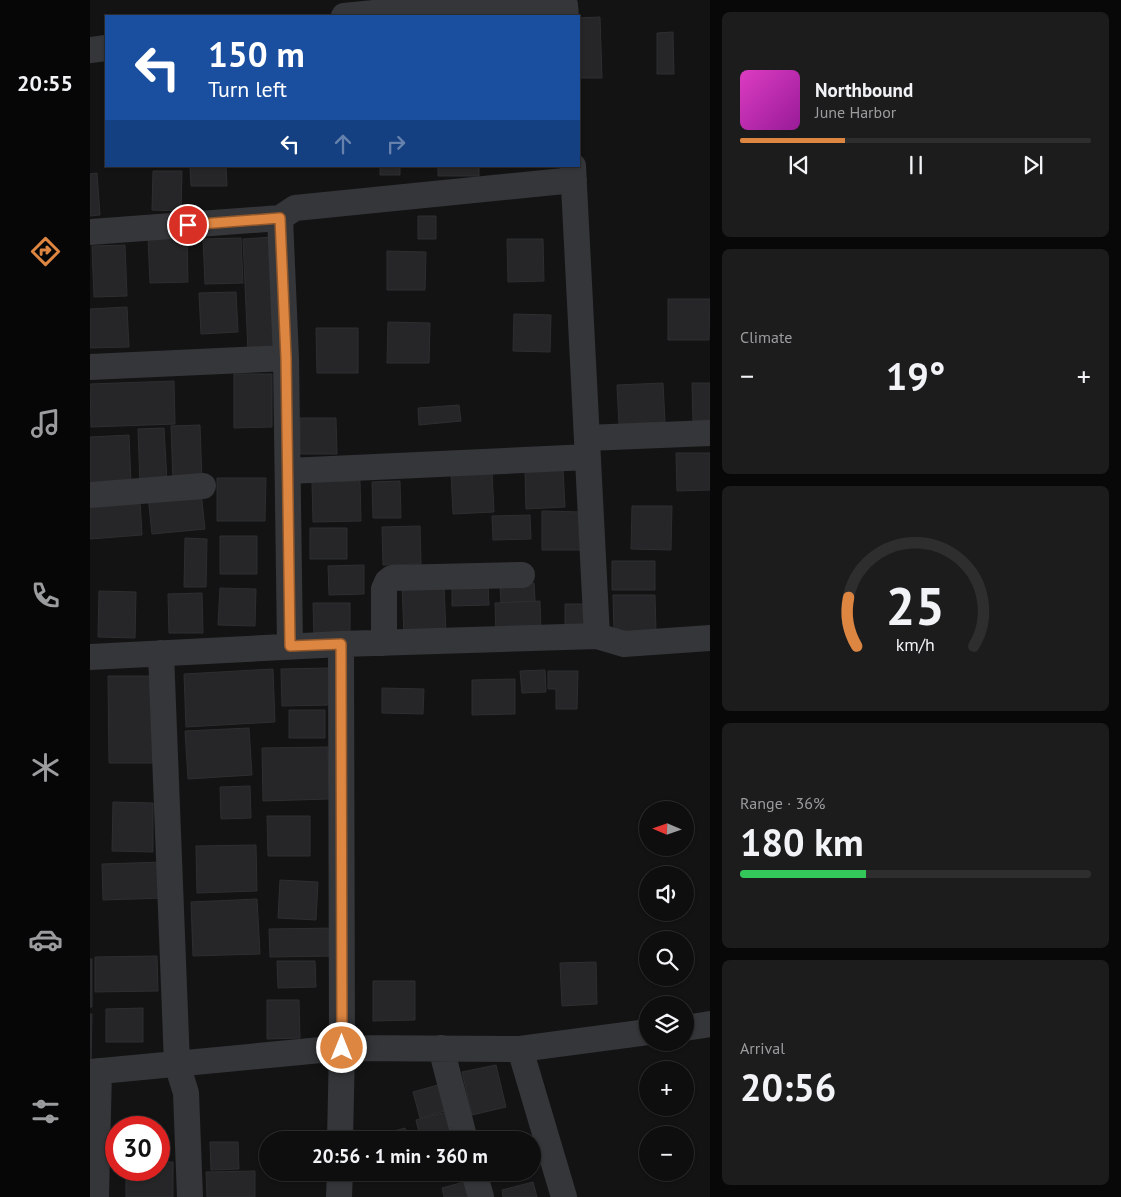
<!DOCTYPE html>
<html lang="en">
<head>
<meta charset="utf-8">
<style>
  body { margin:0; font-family:"PT Sans",sans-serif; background:#1c1c1d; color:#f1f3f6; height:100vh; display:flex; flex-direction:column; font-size:19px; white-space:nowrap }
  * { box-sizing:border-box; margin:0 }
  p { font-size:16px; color:#9b9c9e }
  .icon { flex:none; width:28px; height:28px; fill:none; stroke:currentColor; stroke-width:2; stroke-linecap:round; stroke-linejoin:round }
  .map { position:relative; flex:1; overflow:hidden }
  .details { display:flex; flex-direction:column; gap:12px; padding:12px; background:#080808; width:411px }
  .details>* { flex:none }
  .banner { position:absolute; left:15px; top:15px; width:475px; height:152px; border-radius:0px; box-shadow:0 1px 4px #0004,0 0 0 1px #2e2e2f; background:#1a4fa0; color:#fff; overflow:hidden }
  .needle { width:32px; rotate:272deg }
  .tools { position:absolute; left:549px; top:801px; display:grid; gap:10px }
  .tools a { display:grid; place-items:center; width:55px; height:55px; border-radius:50%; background:#0e0e0f; box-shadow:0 1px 4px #0004,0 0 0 1px #2e2e2f; font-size:25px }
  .speed { position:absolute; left:15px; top:1116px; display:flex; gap:10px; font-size:25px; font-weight:700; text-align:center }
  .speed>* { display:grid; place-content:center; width:65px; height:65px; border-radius:50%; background:#0e0e0f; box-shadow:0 1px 4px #0004,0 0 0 1px #2e2e2f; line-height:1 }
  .speed .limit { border:8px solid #d22; background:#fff; color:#111 }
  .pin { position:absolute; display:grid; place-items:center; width:42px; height:42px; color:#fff; margin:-21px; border:2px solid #fff; border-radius:50%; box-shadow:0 1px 5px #0007 }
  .me { position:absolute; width:55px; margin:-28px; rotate:0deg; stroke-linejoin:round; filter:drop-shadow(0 0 4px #0008) }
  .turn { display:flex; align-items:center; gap:18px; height:105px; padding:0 20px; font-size:22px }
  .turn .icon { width:65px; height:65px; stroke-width:2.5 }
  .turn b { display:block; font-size:35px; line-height:42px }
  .lanes { display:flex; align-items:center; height:48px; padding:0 20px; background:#0003; justify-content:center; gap:25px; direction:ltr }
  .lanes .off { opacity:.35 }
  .big { font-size:38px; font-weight:800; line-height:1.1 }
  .details .tile { flex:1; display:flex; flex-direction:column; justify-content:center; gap:8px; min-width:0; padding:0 18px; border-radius:8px; background:#1c1c1d }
  .details .dial { align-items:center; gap:0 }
  .dial svg { height:130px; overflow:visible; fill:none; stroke:#2e2e2f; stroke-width:7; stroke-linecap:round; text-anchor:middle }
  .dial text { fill:#f1f3f6; stroke:none }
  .song { display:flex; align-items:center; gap:15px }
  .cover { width:60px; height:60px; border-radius:8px; background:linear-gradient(135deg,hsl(310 70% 55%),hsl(300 70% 35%)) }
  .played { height:5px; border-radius:2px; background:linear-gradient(90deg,#dd8642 30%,#2e2e2f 30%) }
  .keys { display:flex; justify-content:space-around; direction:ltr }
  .heat { display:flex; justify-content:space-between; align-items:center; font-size:28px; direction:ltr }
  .charge { height:8px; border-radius:4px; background:linear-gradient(90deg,#34c759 36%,#2e2e2f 0) }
  .trip { position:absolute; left:169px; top:1131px; width:282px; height:50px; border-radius:25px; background:#0e0e0f; box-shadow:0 1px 4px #0004,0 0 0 1px #2e2e2f; font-weight:800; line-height:50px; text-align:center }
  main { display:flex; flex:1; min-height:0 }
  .tabs { display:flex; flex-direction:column; width:90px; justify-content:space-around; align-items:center; background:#060606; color:#9b9c9e }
  .tabs .icon { width:35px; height:35px }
  .tabs .selected { color:#dd8642 }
  .tabs b { font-size:22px; color:#f1f3f6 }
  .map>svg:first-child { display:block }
  .building { fill:#262628; stroke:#2d2e30 }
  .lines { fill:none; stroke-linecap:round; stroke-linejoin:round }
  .minor { stroke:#343639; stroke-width:26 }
  .route-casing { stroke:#90572b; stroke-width:12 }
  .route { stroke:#dd8642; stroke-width:9 }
</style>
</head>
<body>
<main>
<nav class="tabs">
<b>20:55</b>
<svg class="icon selected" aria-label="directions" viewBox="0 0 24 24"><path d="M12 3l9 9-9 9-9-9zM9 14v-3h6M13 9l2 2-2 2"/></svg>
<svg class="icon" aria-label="music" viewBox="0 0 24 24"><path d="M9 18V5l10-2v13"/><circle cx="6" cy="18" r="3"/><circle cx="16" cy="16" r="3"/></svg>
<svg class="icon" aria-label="phone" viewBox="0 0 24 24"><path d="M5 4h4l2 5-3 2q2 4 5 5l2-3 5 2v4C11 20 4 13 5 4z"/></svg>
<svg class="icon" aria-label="climate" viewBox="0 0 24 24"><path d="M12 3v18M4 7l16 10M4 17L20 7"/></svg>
<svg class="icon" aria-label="car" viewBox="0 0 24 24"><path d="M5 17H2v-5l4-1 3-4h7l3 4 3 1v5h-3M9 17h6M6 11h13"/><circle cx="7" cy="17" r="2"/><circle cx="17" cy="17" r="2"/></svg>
<svg class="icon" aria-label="filters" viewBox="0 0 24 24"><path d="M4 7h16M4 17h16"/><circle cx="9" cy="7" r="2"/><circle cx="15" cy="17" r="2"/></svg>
</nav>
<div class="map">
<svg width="620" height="1197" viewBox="0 0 620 1197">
  <rect width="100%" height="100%" fill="#131314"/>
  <!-- building -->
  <path class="building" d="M510,17L512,78H490L489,18Z
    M583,32L584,74H567V33Z
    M100,166H136L137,186H101Z
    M290,166H310V175H290Z
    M348,166H389V176H348Z
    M63,171H92L91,211L62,210Z
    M7,173L10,215L0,216V174Z
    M328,216H346V239H328Z
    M97,236L98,282L60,283L58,237Z
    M184,237L189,350L158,352L153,239Z
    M151,238L153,283L115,284L113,239Z
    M417,239H453L454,281L418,282Z
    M35,245L37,296L4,297L2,246Z
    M297,251L336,252L335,290H297Z
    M146,292L148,332L111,334L109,293Z
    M578,299H620L619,340H578Z
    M37,307L39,347L0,348V309Z
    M424,314L461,315L460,352L423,351Z
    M298,322L340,323L339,363H297Z
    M226,328H268V373H227Z
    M144,374H182V427L144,428Z
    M84,381L85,424L1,427L0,384Z
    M573,383L575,422L529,424L527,385Z
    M602,383H620V420L603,421Z
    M369,405L371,421L329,425L328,408Z
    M210,418H246L247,454H210Z
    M110,425L112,480L83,481L81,426Z
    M74,428L77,482L50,484L48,429Z
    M39,435L41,484L0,486V437Z
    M586,453H620V490L587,491Z
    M473,469L475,507L436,509L435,471Z
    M402,472L404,512L363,514L361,474Z
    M127,478H176L175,521H127Z
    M270,481L271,521L223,522L222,482Z
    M310,481L311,518H283L282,482Z
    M111,491L115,529L62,534L58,496Z
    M50,500L52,535L0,539V503Z
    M542,506H582L581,550L541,549Z
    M452,511L492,512L491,550H452Z
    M440,515L441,539L403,540L402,516Z
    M330,526L331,564L293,565L292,527Z
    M220,528H257V559H220Z
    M130,536H167V574H130Z
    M95,538L117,539L116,587H94Z
    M522,561H565V590H522Z
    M274,565V594L239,595L238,566Z
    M398,583L399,605L362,606V584Z
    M444,583L445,601L411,603L410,585Z
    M354,584L356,635L314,636L312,585Z
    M130,588L166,589L165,626L128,625Z
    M9,591L46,592L45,638L8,637Z
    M112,593L113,633H79L78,594Z
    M523,595H565L566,632L524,633Z
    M450,601L451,633L406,634L405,603Z
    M223,603H260V634L224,635Z
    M475,604H499V634H475Z
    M239,668L240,705L192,706L191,669Z
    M183,669L185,722L96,727L94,674Z
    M455,670L456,692L432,693L430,671Z
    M458,671H488L487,709H466V689H458Z
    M18,676H63L64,763H19Z
    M425,679V714L382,715V680Z
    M292,688L334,689L333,714L292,713Z
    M199,710H235V738H199Z
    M159,728L162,775L98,779L95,731Z
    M238,747L239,799L173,801L172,748Z
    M160,786L161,818L131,819L130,787Z
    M23,802L63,803V852L22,851Z
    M177,816H220V856H178Z
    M166,845L167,891L107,893L106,846Z
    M73,862L74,898L13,900L12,864Z
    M190,880L228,882L226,920L188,918Z
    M167,899L170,954L103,956L101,902Z
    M245,928L246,956L180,957L179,929Z
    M67,956L68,991L5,992V957Z
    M0,959H2V1007H0Z
    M187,961H225L226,987L188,988Z
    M506,962L507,1004L472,1006L470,963Z
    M283,981H325V1020L283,1021Z
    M177,1000H209L210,1038L177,1039Z
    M53,1008V1042H16V1009Z
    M0,1014H2L1,1065H0Z
    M406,1065L416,1107L382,1115L372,1072Z
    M355,1083L362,1109L330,1118L323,1092Z
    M361,1111L367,1135L345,1140H331L326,1120Z
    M315,1128L318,1140H284L283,1137Z
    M120,1142H148L149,1169L121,1170Z
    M69,1162H83V1197H36V1170H69Z
    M165,1171V1197H117L116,1172Z
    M381,1180L386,1197H354L352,1188Z
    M443,1182L447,1197H413L412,1190Z"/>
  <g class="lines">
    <!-- minor -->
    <path class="minor" d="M254,16L372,4L475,5L476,16
      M0,50L16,48
      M483,166L507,636
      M190,218L196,358L200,646
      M0,232L190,218L205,208L484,180
      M0,367L196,358
      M497,438L620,433
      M198,471L498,457
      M0,495L113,486
      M294,643V589L297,582L302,578L432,575
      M71,653L87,1064L96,1093L100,1197
      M0,657L251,644L507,636L534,644L620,638
      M595,1028L620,1024
      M351,1048L375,1140
      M430,1049L474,1197
      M0,1072L252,1048L430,1049L558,1032
      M250,1140L252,1048L251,644
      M384,1172L391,1197
      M6,1197L9,1071
      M249,1197L250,1172"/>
  </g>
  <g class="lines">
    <!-- route casing -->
    <g class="route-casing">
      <path id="route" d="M98,225L190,218L196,358L200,646L251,644L252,1048"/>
    </g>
    <!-- route -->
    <use href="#route" class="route"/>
  </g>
</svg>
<div class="tools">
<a><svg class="needle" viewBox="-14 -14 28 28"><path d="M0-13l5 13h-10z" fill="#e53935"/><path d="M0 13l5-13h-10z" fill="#9b9c9e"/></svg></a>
<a><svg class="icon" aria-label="sound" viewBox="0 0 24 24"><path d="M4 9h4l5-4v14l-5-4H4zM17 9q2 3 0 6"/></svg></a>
<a><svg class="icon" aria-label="search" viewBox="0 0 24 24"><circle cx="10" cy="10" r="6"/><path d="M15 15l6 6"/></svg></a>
<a><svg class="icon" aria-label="layers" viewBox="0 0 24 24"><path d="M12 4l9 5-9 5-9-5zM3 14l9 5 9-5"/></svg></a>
<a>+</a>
<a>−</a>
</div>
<div class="speed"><div class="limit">30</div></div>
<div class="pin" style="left:98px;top:225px;background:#d93025"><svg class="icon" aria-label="arrive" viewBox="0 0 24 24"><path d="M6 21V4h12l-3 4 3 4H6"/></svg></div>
<svg class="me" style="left:252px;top:1048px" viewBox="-20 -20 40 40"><circle r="17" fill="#dd8642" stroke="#fff" stroke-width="3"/><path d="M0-11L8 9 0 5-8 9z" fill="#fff"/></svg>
<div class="trip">20:56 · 1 min · 360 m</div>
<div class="banner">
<div class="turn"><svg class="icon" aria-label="left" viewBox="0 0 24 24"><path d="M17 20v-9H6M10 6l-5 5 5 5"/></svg><div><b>150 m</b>Turn left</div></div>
<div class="lanes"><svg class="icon" aria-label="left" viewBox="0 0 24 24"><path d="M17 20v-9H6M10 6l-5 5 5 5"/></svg><svg class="icon off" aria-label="ahead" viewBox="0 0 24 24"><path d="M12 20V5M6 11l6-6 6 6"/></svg><svg class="icon off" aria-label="right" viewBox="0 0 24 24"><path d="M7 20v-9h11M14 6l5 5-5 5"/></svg></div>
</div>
</div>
<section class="details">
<div class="tile">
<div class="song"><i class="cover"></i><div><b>Northbound</b><p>June Harbor</p></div></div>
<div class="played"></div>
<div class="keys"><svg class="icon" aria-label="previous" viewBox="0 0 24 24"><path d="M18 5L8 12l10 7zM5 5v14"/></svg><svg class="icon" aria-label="pause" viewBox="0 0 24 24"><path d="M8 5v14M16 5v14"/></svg><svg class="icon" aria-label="next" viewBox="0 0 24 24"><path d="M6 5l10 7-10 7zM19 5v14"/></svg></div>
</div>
<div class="tile"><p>Climate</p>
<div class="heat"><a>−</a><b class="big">19°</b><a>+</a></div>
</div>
<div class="tile dial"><svg viewBox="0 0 100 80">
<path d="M14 69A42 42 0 1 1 86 69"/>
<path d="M14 69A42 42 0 0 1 9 39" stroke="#dd8642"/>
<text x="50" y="56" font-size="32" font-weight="700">25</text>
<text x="50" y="72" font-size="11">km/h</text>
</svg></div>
<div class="tile"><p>Range · 36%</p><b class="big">180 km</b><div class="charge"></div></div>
<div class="tile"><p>Arrival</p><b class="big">20:56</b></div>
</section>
</main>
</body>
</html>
